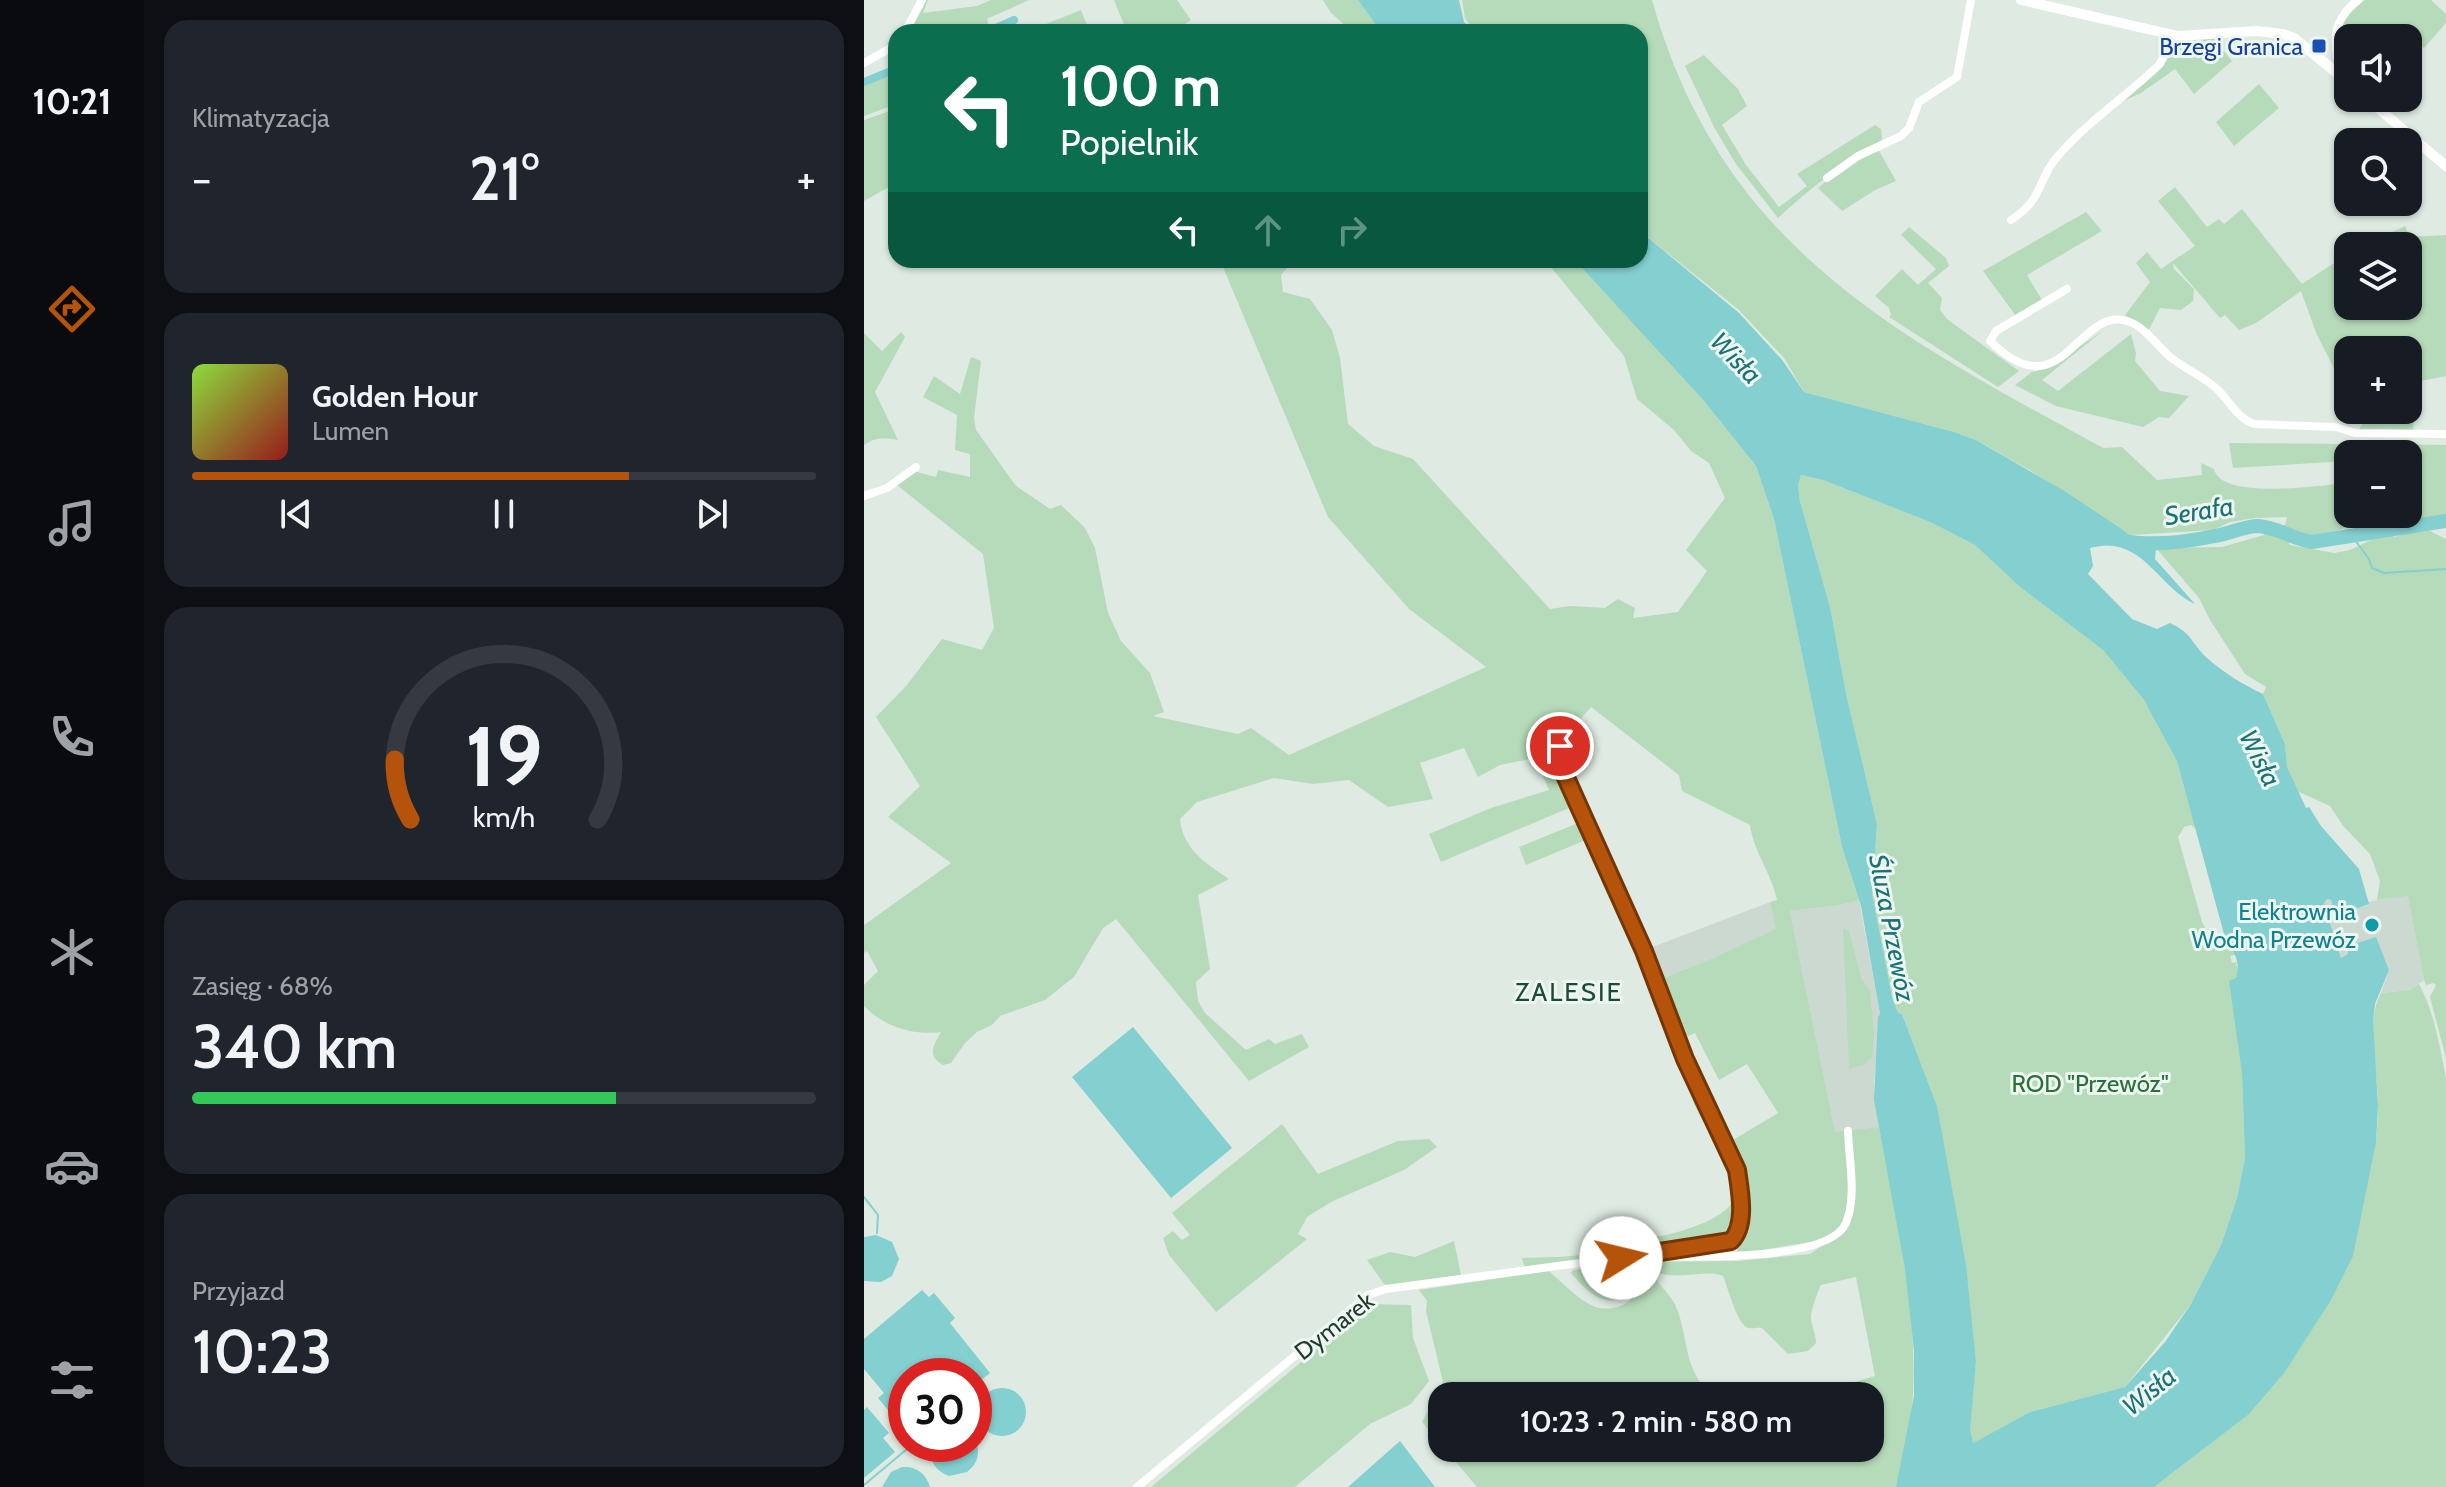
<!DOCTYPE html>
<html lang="pl">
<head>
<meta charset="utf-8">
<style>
  body { margin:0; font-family:Cabin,sans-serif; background:#20242c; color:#f1f3f6; height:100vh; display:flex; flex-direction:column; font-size:30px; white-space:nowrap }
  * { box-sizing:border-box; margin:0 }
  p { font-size:26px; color:#9ea1a6 }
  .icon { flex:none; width:44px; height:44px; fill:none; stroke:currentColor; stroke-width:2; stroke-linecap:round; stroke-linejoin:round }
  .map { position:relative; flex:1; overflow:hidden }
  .sheet { display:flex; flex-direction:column; gap:20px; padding:20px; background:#0d0f14; width:720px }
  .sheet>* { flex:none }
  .banner { position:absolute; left:24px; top:24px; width:760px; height:244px; border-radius:24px; box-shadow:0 2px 6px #0004; background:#0b6e4f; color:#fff; overflow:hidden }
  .tools { position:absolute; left:1470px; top:24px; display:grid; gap:16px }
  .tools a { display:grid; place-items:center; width:88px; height:88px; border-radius:16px; background:#171b24; box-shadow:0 2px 6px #0004; font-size:40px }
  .speed { position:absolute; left:24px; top:1358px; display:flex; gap:16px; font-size:40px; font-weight:700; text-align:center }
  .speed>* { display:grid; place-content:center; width:104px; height:104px; border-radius:50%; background:#171b24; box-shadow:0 2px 6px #0004; line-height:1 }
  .speed .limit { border:12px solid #d22; background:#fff; color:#111 }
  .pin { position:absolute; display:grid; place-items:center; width:68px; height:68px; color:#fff; margin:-34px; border:4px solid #fff; border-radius:50%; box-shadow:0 2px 8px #0007 }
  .me { position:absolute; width:88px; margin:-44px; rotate:81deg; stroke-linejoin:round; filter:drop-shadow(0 0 6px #0008) }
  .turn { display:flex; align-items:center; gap:28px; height:168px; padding:0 40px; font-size:36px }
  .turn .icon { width:104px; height:104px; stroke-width:2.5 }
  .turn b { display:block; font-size:56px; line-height:68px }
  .lanes { display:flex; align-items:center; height:76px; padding:0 40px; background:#0003; justify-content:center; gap:40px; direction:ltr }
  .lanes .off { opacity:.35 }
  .big { font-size:60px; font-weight:600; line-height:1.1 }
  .sheet .tile { flex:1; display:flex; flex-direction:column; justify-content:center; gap:12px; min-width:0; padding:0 28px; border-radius:24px; background:#20242c }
  .sheet .dial { align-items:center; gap:0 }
  .dial svg { height:208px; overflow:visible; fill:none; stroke:#363941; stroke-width:7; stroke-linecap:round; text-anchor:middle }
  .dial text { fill:#f1f3f6; stroke:none }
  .song { display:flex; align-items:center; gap:24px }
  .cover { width:96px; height:96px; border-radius:12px; background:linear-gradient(135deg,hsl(90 70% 55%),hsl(0 70% 35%)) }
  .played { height:8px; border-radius:4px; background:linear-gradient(90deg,#b45309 70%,#363941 70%) }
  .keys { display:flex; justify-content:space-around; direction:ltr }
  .heat { display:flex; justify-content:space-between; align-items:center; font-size:44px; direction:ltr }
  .charge { height:12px; border-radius:6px; background:linear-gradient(90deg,#34c759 68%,#363941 0) }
  .trip { position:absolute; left:564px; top:1382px; width:456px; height:80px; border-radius:24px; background:#171b24; box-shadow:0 2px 6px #0004; font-weight:600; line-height:80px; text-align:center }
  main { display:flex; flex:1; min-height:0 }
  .dock { display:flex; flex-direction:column; width:144px; justify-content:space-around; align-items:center; background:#090b0e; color:#9ea1a6 }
  .dock .icon { width:56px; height:56px }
  .dock .on { color:#b45309 }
  .dock b { font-size:36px; color:#f1f3f6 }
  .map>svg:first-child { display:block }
  .built { fill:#ccd9d1 }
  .green { fill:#b6dbba }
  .water { fill:#84cfd0; fill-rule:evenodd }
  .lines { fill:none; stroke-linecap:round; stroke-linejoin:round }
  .stream { stroke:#84cfd0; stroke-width:2 }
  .canal { stroke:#84cfd0; stroke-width:8 }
  .river { stroke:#84cfd0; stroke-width:14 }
  .minor { stroke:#fff; stroke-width:8 }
  .tertiary { stroke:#fff; stroke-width:10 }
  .route-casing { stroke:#753606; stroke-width:20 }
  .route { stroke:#b45309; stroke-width:14 }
  .transit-dot { fill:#1a4fb4; stroke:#eef6f1; stroke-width:3 }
  .culture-dot { fill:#0f9aa8; stroke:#eef6f1; stroke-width:3 }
  .labels { text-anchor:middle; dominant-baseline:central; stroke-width:6; stroke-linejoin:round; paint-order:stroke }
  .transit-label { font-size:24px; fill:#164399; stroke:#eef6f1; text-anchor:end }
  .culture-label { font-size:24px; fill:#0d838f; stroke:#eef6f1; text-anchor:end }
  .park-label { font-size:24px; fill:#29703a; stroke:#eef6f1 }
  .street-label { font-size:24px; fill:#1f392e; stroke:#eef6f1 }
  .water-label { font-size:26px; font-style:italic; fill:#1a7275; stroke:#eef6f1 }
  .neighbourhood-label { font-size:26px; letter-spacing:2px; fill:#1b4b38; stroke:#eef6f1 }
</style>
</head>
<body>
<main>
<nav class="dock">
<b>10:21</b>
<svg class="icon on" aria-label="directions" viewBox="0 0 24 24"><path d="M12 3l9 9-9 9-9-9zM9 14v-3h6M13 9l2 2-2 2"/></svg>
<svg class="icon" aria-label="music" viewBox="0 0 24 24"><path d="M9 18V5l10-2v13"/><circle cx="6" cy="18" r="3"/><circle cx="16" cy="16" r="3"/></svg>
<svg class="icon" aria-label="phone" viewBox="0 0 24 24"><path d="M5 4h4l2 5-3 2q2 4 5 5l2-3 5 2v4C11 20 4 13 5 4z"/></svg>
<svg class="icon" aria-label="climate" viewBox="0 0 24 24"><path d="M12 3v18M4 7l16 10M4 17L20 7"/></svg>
<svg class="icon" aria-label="car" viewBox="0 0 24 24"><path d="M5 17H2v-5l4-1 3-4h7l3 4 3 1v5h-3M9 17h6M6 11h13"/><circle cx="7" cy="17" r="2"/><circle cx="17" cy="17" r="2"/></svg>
<svg class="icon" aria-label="filters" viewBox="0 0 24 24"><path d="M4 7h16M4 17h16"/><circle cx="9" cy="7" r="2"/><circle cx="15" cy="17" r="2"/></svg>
</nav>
<section class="sheet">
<div class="tile"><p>Klimatyzacja</p>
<div class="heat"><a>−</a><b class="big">21°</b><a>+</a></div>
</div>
<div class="tile">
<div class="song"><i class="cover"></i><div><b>Golden Hour</b><p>Lumen</p></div></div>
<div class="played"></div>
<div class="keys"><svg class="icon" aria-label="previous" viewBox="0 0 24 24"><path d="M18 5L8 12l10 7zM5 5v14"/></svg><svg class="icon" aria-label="pause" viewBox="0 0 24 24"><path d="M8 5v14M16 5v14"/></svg><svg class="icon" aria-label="next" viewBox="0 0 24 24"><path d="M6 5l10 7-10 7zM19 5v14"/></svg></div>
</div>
<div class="tile dial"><svg viewBox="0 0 100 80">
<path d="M14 69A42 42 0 1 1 86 69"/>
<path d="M14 69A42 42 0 0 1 8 46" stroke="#b45309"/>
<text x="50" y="56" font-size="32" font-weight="700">19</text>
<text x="50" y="72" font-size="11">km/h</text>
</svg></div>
<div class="tile"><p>Zasięg · 68%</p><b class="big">340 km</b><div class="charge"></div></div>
<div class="tile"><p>Przyjazd</p><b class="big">10:23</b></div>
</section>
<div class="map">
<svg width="1582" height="1487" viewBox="0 0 1582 1487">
  <rect width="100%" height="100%" fill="#deeae2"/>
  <!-- built -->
  <path class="built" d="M1544,895L1560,980L1545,990L1517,993L1525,970L1512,938L1484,946V954L1477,958L1460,903L1463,899L1467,900L1473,915L1504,905V902Z
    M995,900L1016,1014L1010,1085L1015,1127L971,1133L926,911L977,905Z
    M906,902L913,929L842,961L794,980L786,948Z"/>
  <!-- green -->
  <path class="green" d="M60,0H64L59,13L113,6L127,0H165L123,19L125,27L113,32H45Z
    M250,0H313L327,20L318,26L322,32H244L261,27Z
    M459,0H494L517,32H489L467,13Z
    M598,0H788C857,247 1031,334 1239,448L1258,447L1293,480L1338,475L1337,463L1350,469C1357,501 1458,485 1484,483V514H1544V454H1484V461L1369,468L1365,443L1582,445V516L1570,519L1540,516L1480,528L1460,538H1447L1422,531L1421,536L1426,545L1470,553L1486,550L1520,534L1531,537L1544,532L1566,531L1582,539V1058L1566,997L1572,985L1569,983L1562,985L1560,980L1544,896L1513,900L1516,881L1506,854L1480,827L1466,806L1433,791L1423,767L1421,744L1399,694L1402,687L1381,674L1346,620L1335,598L1292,548L1358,547L1400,535L1406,531L1409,525H1421L1423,517L1391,518L1366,522L1350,530L1265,535L1169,472L1112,440L1090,432L940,392L920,358L875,310L786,239L776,228V32H612L601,18Z
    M1501,0H1567L1582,14V23L1560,48L1550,41H1544V38H1484V67L1480,68C1474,34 1472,22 1501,0Z
    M217,10L223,25L219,31L168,32L167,30Z
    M1350,39L1368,61L1330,94L1311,69L1277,93L1255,103L1303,61L1308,40Z
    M840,55L874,89L883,106L858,125L882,165L915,207L943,186L933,174L1011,125L1017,129L1018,140C979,163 946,188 914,218L872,164L851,129L821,66Z
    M32,73V104L0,116V86Z
    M1395,84L1415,108L1370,146L1352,122Z
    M32,109V183L0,201V120Z
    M1014,149L1032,181L1011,190L978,211L954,188L973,172Z
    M1311,187L1343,227L1355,219L1360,224L1378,209L1438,284L1484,254V306H1544V246H1499L1541,226L1546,237L1582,235V376L1552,382L1549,431H1494L1507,410H1544V350H1484V376H1474L1453,335L1437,291L1392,323L1375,330L1361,315L1356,318L1309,263L1310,269L1330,289L1329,301L1317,310L1296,308L1284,331L1261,315L1286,282L1272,263L1283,252L1297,269L1331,246L1294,201Z
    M1222,212L1238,231L1163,275L1178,300L1152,316L1119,271Z
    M1045,227L1082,258L1085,266L1064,283L1078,298L1076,310L1084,320L1155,371L1134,387L1025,317L1027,315L1025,308L1011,296L1038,269L1054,285L1072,269L1037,235Z
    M356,260H430L417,275L419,292L446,299L468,330L476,358L484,424L510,446L549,459L686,609L706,606L741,608L754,599L771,608L769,618L814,612L843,571L822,550L861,498L845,463L827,451L810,430L773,399L760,356L681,260H712L840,401L892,466L910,519L978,847L995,900L977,905L926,911L971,1132L1015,1127C1036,1241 1071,1374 1032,1487H613L580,1448H1006V1396H942L1011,1376L992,1277L957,1285C954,1290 947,1311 947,1317C947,1326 952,1333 952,1343L944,1351L924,1354L898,1328C894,1327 890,1329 885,1328C873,1326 864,1287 859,1276C841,1269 819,1280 795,1273L792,1279C798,1288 806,1295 811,1304C826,1339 817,1364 847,1396H578V1446L558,1422L579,1382L562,1311L563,1301L555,1290L685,1271C698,1282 715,1301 732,1307C747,1312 770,1305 773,1287C774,1278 769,1270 765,1262L874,1261L946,1254L956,1247L952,1241L873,1254L880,1206L875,1203L873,1230L867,1238L661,1269L658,1258C679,1257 705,1258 726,1253C737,1249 748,1241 760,1238C772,1236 785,1237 797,1236C815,1233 868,1217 870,1197C876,1158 832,1124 826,1091L760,924L724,839L662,865L655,847L719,821L783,966L815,1052L864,1143L914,1113L883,1064L855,1080L831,1033L815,1040L794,980L842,961L912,929L906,902L913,900C908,874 890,853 886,825L818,791L815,775L727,707L711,725L700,745L693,743L688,759L693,765L712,805L577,862L565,834L627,808L685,790L671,758L636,765L614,777L600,748L556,763L569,799L524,807L485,780L449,784L410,778L333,802L316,819C319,849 341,863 365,879L334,895L346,969L332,982L334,1001L341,1013L382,1050L405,1039L411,1044L438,1034L445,1047L385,1081L252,919L239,928L210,977L181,1000L136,1016L128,1025L113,1032L101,1043L87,1063L79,1065C62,1055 70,1045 77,1032C49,1036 19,1026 0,1006V985L14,971L3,951L0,953V925L87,863L24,817L56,786L12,717L43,685L78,639L118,650L130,628L119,554L33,485L49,471L72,477L74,470L106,477V454L91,450L93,415L59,397L70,376L96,394L107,357L117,361L110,418L112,430L152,486L186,509L197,505L221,528L231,548L244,613L257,641L286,673L300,712L289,716L374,734L387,728L425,755L622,667L545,609L464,517Z
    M1240,330L1178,380L1194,391L1267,334L1272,353L1271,361L1296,391L1325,396L1305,418L1295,417L1279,427L1192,406L1151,385L1168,372L1184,368Z
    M37,332L41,337L11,392L34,440C21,437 11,437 0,445V333L18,351Z
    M937,475L959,480L1066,522L1111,545L1156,587L1239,650L1280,700L1298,731L1313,761L1332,829L1327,825L1320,827L1314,837L1338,922L1350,943L1362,941L1371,955L1366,956L1368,963L1373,962L1372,964L1375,970L1372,978L1378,1073L1381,1158L1373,1198L1357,1245L1327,1304L1261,1387L1166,1412L1109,1443L1105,1430L1112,1362L1073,1106L1038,1014L1034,1013L1028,997L1008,893L1013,824L983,698L966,607L936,501L934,485Z
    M979,928L985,931L997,977L1006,992L1010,1032L1008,1057L999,1065L985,1069Z
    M1555,984C1570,1012 1576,1047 1582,1078V1487H1290L1384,1415L1512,1142C1513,1130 1514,1117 1514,1104C1514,1069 1500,1025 1517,993L1545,990Z
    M418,1124L454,1174L534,1141L565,1139L573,1147L540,1170L467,1202L443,1217L434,1234L443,1239L352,1312L305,1255L299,1238L309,1231L318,1240L326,1235L308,1213Z
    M590,1241L597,1275L526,1286L520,1284L503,1260L526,1252L551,1257Z
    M750,1266L759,1271L764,1287C748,1317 721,1290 707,1273L709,1270Z
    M507,1304L547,1305L549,1338L565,1381L547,1404L506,1424L431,1487H287Z"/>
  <!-- water -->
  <path class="water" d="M494,0H595L600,22L609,32H517Z
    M776,231L875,313L919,361L940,392L1090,432L1112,440L1202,492L1259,530L1275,544L1292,548L1291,559L1331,604C1294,587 1277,533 1226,548L1229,566L1224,574L1268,619L1293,629L1306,623C1328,633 1327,643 1343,658C1360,673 1378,684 1399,694L1421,744L1423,767L1442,808L1445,807L1457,826L1495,869L1505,904L1472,916L1467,900L1463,899L1460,903L1477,958L1484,954V946L1512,937L1525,970L1511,1004L1509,1021L1514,1106L1512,1142L1489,1256L1467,1300L1420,1373L1384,1415L1290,1487H1032L1050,1396V1351L1041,1269L1010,1100L1014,1017L1016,1014L997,906L978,847L910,519L892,466L840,401L711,260H776ZM937,475L959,480L1066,522L1111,545L1156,587L1239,650L1280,700L1313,761L1363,945C1373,953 1376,966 1372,978L1365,981L1378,1073L1381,1158L1373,1198L1357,1245L1327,1304L1301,1342L1261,1387L1166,1412L1109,1443L1106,1430L1112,1362L1102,1265L1073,1106L1038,1014L1034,1013L1028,997L1008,893L1013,824L983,698L966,607L936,501L934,485Z
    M269,1027L368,1148L307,1198L208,1077Z
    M12,1235L28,1242L35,1259L28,1276L17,1282L0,1281V1237Z
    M58,1290L65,1297L70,1293L91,1318L86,1323L126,1373L110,1386V1376H42V1420L36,1424L14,1398L20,1393L0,1369V1339Z
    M114 1412a24 24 0 1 1 48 0a24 24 0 1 1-48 0Z
    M3,1407L25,1433L19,1438L31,1452L0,1478V1410Z
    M110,1438C117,1451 115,1463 103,1472L85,1476C70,1470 64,1459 67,1444H110Z
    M536,1441L571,1487H484Z
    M38,1467C52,1466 62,1473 66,1487H18L27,1472Z"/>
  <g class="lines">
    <!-- stream -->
    <path class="stream" d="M1488,536L1505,559L1508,568L1520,573L1582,569
      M0,1197L14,1215L13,1233
      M110,1416H113
      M0,1485L49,1444"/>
    <!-- canal -->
    <path class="canal" d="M123,32L150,20
      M0,82L32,69"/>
    <!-- river -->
    <path class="river" d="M1257,540C1286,547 1322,542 1351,536C1365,534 1380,526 1394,526C1413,527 1429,539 1448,542L1582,521"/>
    <!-- minor -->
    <path class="minor" d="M41,32L58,0
      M0,63L32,45
      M1477,76C1470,43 1465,23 1494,0
      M963,178L994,156L1037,136L1045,128L1055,102L1093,77L1107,0
      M1147,220C1182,197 1172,180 1194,156C1224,121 1264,95 1296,64L1303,47L1304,34
      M1203,289L1132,331L1126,341C1199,413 1213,306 1263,321C1280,326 1292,344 1305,356C1320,369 1340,376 1355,391C1366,403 1374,418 1390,424L1472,427L1491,433L1582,434
      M0,496L23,488L52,467
      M794,1256C831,1257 966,1261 982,1223C993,1197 985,1159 984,1131
      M273,1487L504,1295L522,1289L849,1245L867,1241L873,1235L877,1225L873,1170L821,1059L780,951L694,760L696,746"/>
    <!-- tertiary -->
    <path class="tertiary" d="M1157,0L1314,36L1393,31L1419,34L1430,38L1484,82
      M1502,98L1582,166"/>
  </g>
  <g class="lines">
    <!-- route casing -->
    <g class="route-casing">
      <path id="route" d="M696,746L694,760L780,951L821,1059L873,1170C876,1191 883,1225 867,1241L757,1258"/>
    </g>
    <!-- route -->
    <use href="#route" class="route"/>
  </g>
  <!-- markers -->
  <rect class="transit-dot" x="1447" y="38" width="16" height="16" rx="4"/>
  <circle class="culture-dot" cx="1508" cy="925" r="8"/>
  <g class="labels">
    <!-- transit labels -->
    <g class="transit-label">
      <text x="1439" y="46">Brzegi Granica</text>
    </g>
    <!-- culture labels -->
    <g class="culture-label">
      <text x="1492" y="911">Elektrownia<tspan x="1492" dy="28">Wodna Przewóz</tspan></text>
    </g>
    <!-- park labels -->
    <g class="park-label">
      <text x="1226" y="1083">ROD "Przewóz"</text>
    </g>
    <!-- street labels -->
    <g class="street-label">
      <text transform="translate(470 1326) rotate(-38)">Dymarek</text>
    </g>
    <!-- water labels -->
    <g class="water-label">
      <text transform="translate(872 358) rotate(46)">Wisła</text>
      <text transform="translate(1335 511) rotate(-9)">Serafa</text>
      <text transform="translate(1396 758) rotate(63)">Wisła</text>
      <text transform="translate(1028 928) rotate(79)">Śluza Przewóz</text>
      <text transform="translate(1285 1391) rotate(-39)">Wisła</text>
    </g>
    <!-- neighbourhood labels -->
    <g class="neighbourhood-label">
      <text x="705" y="992">ZALESIE</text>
    </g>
  </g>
</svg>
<div class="tools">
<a><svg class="icon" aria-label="sound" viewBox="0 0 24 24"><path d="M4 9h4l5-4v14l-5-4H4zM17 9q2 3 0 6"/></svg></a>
<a><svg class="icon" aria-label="search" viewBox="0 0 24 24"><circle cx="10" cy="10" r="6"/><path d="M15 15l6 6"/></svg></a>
<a><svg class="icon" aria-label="layers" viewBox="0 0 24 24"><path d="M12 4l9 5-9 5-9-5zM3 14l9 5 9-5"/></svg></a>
<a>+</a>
<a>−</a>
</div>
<div class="speed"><div class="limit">30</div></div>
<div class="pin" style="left:696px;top:746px;background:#d93025"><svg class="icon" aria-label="arrive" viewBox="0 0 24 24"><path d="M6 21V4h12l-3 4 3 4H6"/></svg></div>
<svg class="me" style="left:757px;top:1258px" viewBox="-20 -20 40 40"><circle r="19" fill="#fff"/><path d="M0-13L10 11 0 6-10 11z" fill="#b45309"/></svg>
<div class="trip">10:23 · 2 min · 580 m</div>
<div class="banner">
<div class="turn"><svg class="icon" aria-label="left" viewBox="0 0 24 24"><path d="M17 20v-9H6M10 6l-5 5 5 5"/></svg><div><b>100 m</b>Popielnik</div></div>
<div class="lanes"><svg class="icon" aria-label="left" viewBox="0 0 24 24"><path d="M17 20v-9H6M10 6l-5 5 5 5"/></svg><svg class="icon off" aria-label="ahead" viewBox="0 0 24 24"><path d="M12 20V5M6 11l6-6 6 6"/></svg><svg class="icon off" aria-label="right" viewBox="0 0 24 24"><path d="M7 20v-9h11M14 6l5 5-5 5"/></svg></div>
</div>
</div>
</main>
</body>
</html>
